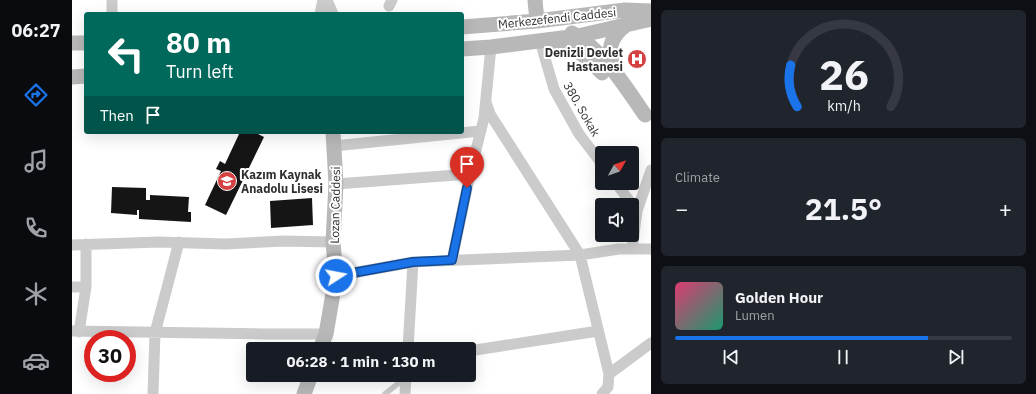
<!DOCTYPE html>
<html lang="en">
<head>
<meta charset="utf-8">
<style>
  body { margin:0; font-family:"IBM Plex Sans",sans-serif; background:#20242c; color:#f1f3f6; height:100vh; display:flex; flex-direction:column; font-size:15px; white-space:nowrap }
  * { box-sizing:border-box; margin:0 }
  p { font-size:13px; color:#9ea1a6 }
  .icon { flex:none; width:22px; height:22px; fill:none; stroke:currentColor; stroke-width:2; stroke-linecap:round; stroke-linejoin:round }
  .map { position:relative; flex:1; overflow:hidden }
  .details { display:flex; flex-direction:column; gap:10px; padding:10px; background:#0d0f14; width:385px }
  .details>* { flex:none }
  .banner { position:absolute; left:12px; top:12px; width:380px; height:122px; border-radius:4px; box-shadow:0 4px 16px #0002; background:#00695c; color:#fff; overflow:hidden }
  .needle { width:26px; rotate:50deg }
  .fabs { position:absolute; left:523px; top:146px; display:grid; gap:8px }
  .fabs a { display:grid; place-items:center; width:44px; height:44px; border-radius:4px; background:#171b24; box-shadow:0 4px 16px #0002; font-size:20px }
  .speed { position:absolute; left:12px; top:330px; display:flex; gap:8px; font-size:20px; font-weight:700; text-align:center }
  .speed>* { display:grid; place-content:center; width:52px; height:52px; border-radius:50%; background:#171b24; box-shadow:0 4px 16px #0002; line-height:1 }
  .speed .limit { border:6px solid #d22; background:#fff; color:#111 }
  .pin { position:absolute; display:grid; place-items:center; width:34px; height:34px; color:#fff; margin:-41px -17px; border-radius:50% 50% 50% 0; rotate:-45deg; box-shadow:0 0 4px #0007 }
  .pin .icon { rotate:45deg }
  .me { position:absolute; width:44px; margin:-22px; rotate:79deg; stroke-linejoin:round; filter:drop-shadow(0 0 3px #0008) }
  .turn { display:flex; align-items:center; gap:14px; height:84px; padding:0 16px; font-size:18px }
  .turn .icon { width:52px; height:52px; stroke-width:2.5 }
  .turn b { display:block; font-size:28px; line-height:34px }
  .then { display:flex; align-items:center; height:38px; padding:0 16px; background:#0003; gap:8px; font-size:15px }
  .big { font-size:30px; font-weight:700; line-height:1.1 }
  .details .card { flex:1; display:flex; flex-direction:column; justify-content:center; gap:6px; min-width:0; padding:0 14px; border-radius:6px; background:#20242c }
  .details .dial { align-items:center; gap:0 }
  .dial svg { height:104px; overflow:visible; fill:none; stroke:#363941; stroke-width:7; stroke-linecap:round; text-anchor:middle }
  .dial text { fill:#f1f3f6; stroke:none }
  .song { display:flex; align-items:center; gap:12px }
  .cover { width:48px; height:48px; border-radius:6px; background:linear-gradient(135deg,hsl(340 70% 55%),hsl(160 70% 35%)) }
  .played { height:4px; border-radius:2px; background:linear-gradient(90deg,#1a73e8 75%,#363941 75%) }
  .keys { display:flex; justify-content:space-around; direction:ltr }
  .heat { display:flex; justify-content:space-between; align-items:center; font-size:22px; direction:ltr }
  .trip { position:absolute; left:174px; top:342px; width:230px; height:40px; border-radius:4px; background:#171b24; box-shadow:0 4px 16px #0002; font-weight:700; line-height:40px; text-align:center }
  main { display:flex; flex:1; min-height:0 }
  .menu { display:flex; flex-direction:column; width:72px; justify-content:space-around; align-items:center; background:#090b0e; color:#9ea1a6 }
  .menu .icon { width:28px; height:28px }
  .menu .active { color:#1a73e8 }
  .menu b { font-size:18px; color:#f1f3f6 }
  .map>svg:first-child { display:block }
  .building { fill:#151515 }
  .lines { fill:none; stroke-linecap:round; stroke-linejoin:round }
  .lane { stroke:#cbcbcb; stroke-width:5.5 }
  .street { stroke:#cbcbcb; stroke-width:11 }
  .secondary { stroke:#b8b8b8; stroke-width:15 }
  .route-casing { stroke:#114b97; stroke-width:10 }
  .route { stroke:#1a73e8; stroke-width:7 }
  .labels { text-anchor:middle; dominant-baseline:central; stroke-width:4; stroke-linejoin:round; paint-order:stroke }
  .street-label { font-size:12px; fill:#2e2e2e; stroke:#fff }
  .poi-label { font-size:12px; font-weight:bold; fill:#2e2e2e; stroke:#fff; text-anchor:end }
</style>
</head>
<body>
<main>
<nav class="menu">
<b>06:27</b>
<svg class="icon active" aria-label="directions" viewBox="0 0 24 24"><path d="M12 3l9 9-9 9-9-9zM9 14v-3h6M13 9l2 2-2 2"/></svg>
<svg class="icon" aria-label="music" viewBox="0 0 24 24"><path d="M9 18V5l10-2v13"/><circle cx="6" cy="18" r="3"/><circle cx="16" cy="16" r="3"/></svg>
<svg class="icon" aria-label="phone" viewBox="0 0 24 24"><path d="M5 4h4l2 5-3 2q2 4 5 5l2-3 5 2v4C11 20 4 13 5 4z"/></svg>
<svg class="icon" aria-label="climate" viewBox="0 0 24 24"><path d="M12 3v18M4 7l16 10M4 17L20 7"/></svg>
<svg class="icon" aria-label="car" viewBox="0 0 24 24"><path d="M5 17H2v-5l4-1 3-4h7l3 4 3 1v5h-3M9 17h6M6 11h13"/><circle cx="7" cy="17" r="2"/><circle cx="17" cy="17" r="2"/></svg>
</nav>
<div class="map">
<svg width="579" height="394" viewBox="0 0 579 394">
  <rect width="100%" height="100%" fill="#fff"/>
  <!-- building -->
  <path class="building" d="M168,132H182L192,137L154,215L133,205L149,171L144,169L148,161L153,164Z
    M40,187L74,188V200H78V195L117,197L116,212H119V222L67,219V210H65V215L39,213Z
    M240,198L241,225L199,228L198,201Z"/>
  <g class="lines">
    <!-- lane -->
    <path class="lane" d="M313,394L333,378"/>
    <!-- street -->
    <path class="street" d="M255,0L261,14
      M317,6L320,0
      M40,14V0
      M248,14L251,0
      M468,41L482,89L507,134L530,164
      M414,102L418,114L508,255L537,374L536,387L530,394
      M262,146L408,131
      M544,183L565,211
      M264,184L398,174
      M0,245L87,242L153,244L211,241L261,242
      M560,249L565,211L579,170
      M380,260L398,174L412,118L419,47
      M264,276L341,262L508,255L547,249H579
      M0,287H14
      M0,331L193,334H254
      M7,332L14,287V244
      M336,349L341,262
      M397,351L526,331
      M537,374L579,343
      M81,394L83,333L107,242
      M333,394L334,375"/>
    <!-- secondary -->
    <path class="secondary" d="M463,0L465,21
      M390,27L465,21L553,10L579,11
      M500,33C532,51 552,85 573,115
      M480,42C501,44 516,58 530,73
      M0,43H14
      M390,49L419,47L506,36L579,19
      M543,70C534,51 538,37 554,25
      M0,77L14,76
      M248,349L254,334L264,276L261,242L264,184L261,132
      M232,394L239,375"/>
  </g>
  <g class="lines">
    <!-- route casing -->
    <g class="route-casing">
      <path id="route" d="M264,276L341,262L380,260L395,188"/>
    </g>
    <!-- route -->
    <use href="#route" class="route"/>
  </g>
  <!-- icons -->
  <defs>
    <g id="hospital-disc" transform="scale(1)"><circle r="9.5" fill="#d54043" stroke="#fff"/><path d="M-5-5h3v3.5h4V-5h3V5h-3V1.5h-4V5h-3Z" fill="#fff"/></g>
    <g id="school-disc" transform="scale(1)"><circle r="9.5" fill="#d54043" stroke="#fff"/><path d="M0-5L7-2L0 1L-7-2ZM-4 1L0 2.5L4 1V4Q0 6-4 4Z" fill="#fff"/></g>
  </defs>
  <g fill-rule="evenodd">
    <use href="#hospital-disc" x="565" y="59"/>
    <use href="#school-disc" x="155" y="181"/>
  </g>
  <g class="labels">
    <!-- street labels -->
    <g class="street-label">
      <text transform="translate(485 18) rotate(-6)">Merkezefendi Caddesi</text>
      <text transform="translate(510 109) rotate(60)">380. Sokak</text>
      <text transform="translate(263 205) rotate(-89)">Lozan Caddesi</text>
    </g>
    <!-- poi labels -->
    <g class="poi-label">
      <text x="551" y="52">Denizli Devlet<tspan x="551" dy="14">Hastanesi</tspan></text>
      <text x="169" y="174" text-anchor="start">Kazım Kaynak<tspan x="169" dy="14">Anadolu Lisesi</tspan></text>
    </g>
  </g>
</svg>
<div class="fabs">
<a><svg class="needle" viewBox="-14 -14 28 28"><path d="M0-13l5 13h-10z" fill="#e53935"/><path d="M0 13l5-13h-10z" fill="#9ea1a6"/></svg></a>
<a><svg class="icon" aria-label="sound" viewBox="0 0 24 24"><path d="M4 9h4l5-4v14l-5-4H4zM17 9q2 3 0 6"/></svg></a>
</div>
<div class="speed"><div class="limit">30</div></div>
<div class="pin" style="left:395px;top:188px;background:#d93025"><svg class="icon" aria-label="arrive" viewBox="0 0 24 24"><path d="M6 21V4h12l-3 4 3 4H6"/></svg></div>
<svg class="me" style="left:264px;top:276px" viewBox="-20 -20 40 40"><circle r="17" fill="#1a73e8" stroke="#fff" stroke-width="3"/><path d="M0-11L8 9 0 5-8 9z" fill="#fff"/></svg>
<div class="trip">06:28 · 1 min · 130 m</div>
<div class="banner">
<div class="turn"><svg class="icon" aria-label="left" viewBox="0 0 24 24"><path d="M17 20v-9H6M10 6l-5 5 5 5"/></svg><div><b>80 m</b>Turn left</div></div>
<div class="then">Then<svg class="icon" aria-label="arrive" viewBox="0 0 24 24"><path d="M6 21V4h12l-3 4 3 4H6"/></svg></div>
</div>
</div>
<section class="details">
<div class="card dial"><svg viewBox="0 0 100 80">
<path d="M14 69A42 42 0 1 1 86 69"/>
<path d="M14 69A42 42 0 0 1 9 37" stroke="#1a73e8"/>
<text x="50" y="56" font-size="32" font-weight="700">26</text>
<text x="50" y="72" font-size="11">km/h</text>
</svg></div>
<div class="card"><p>Climate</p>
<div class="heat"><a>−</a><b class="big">21.5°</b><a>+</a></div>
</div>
<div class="card">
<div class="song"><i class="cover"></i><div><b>Golden Hour</b><p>Lumen</p></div></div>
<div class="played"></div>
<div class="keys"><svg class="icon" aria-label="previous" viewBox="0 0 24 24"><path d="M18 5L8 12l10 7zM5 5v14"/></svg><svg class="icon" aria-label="pause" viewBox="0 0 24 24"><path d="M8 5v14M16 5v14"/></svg><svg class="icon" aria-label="next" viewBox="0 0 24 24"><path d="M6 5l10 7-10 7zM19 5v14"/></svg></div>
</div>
</section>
</main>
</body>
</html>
